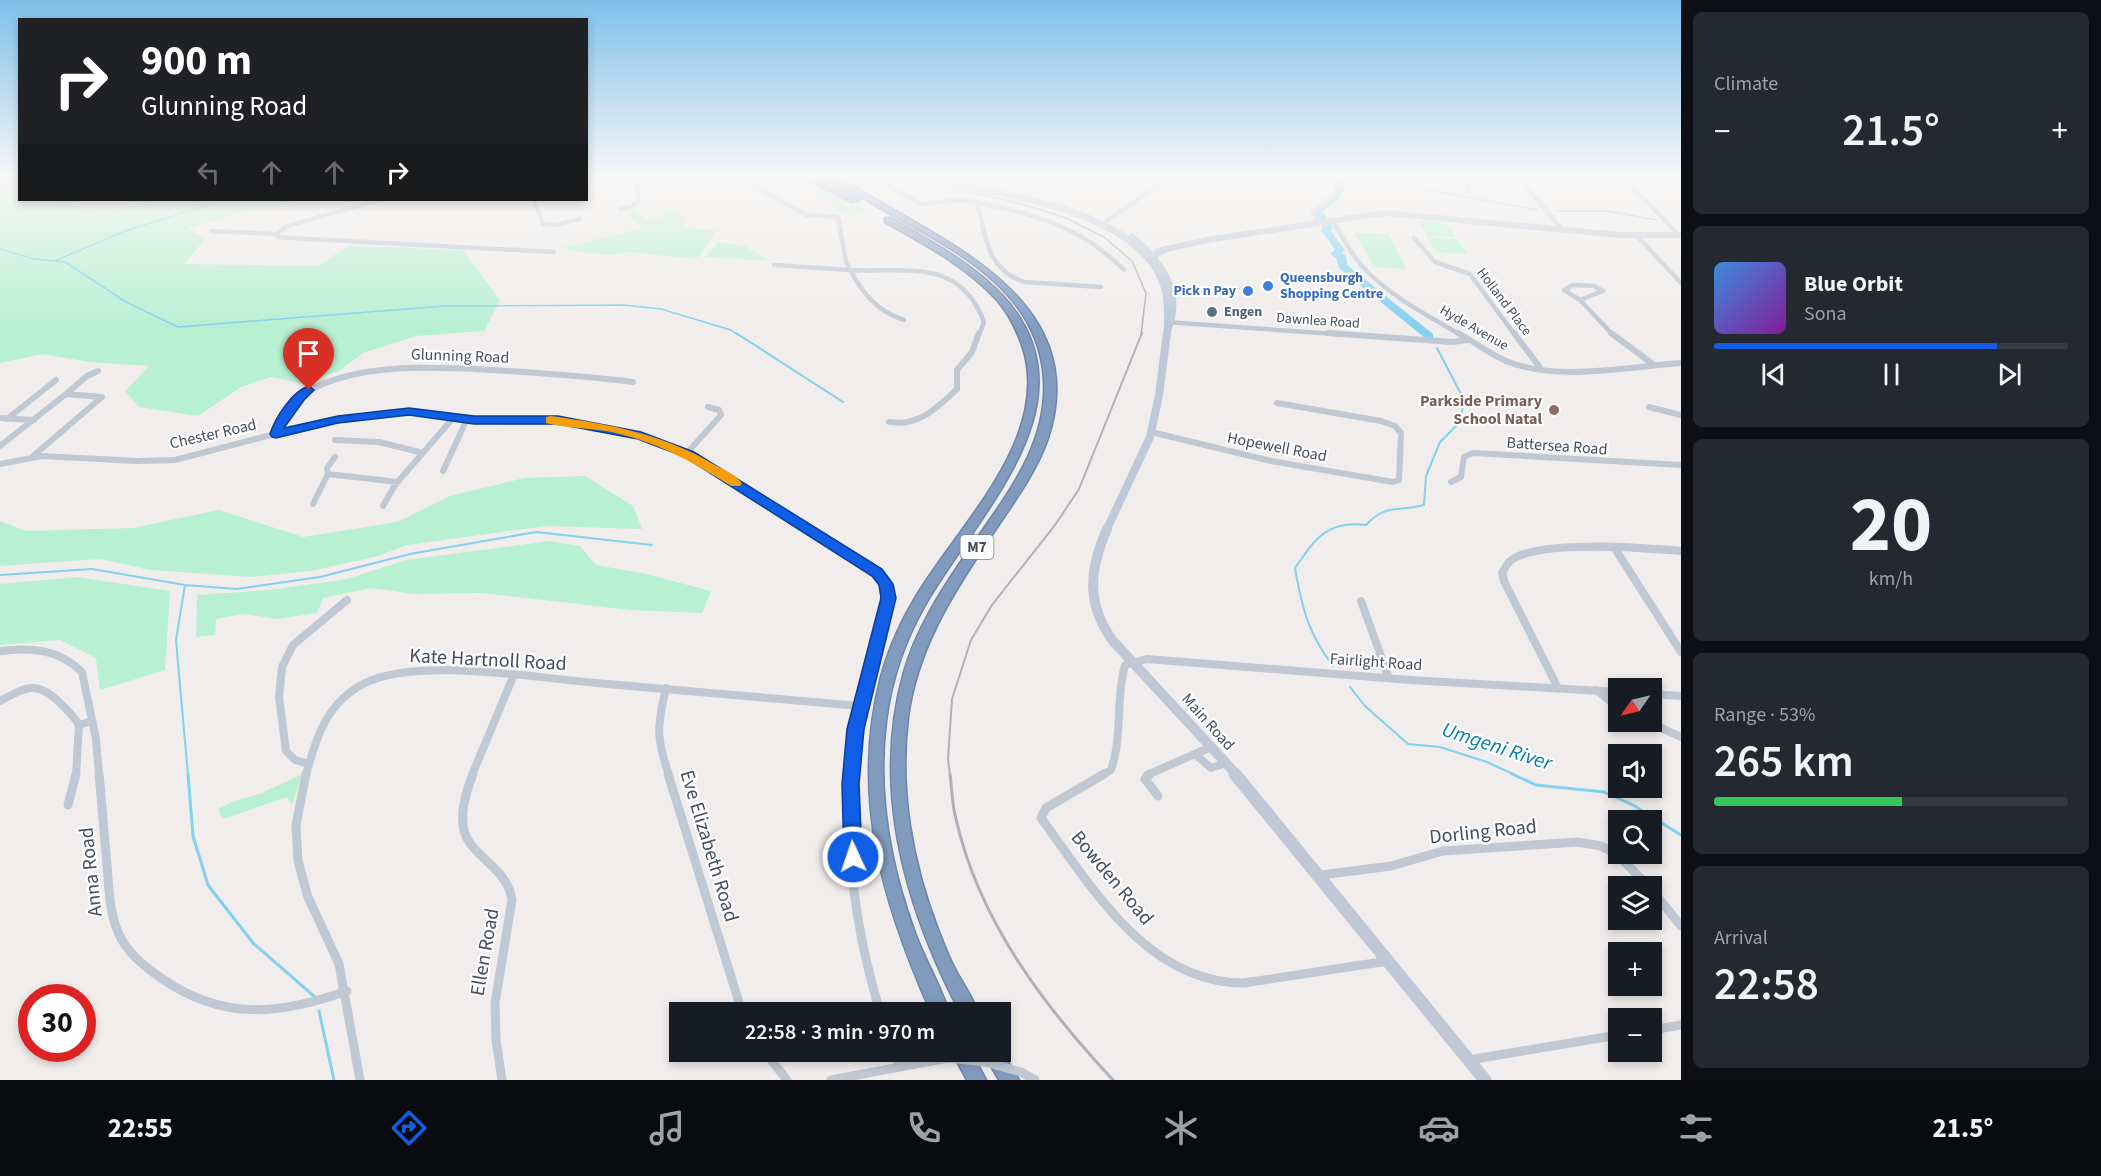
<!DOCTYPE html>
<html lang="en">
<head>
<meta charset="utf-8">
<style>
  body { margin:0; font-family:"Source Sans 3",sans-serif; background:#242831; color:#f1f3f6; height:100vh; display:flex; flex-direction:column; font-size:22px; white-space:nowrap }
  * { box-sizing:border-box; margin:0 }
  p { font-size:20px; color:#9ea1a6 }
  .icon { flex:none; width:33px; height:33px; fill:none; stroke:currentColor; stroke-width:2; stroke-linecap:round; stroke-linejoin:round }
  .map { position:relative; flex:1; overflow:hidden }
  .panel { display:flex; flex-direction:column; gap:12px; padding:12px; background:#0d0f14; width:420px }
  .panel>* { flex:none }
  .guide { position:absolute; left:18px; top:18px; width:570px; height:183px; border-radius:0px; box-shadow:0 3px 9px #0003; background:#202124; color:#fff; overflow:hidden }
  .needle { width:39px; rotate:236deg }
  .fabs { position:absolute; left:1608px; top:678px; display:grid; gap:12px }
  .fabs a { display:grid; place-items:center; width:54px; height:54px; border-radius:0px; background:#171b24; box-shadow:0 3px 9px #0003; font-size:30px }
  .speed { position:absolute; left:18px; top:984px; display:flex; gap:12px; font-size:30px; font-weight:700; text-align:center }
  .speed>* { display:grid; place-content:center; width:78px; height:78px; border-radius:50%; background:#171b24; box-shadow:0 3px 9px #0003; line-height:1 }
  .speed .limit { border:9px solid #d22; background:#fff; color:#111 }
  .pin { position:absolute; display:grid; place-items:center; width:51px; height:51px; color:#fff; margin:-62px -26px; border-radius:50% 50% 50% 0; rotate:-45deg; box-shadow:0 0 6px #0007 }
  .pin .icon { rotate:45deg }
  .me { position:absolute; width:66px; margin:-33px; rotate:357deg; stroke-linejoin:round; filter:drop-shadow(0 0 4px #0008) }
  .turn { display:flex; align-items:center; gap:21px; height:126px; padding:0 24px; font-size:27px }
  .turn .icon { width:78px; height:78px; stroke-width:2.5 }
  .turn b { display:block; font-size:42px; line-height:51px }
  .lanes { display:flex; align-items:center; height:57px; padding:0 24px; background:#0003; justify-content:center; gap:30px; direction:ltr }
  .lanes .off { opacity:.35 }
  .big { font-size:45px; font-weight:600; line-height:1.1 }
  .panel .tile { flex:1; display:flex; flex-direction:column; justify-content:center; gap:9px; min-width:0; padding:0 21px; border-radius:9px; background:#242831 }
  .panel .dial { align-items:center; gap:0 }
  .dial b { font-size:78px; line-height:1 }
  .song { display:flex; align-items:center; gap:18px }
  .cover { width:72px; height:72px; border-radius:9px; background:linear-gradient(135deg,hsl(210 70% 55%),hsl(290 70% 35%)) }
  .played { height:6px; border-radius:3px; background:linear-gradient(90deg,#105ee6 80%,#363941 80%) }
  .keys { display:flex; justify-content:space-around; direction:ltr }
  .heat { display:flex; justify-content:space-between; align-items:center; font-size:33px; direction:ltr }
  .charge { height:9px; border-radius:4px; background:linear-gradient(90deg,#34c759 53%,#363941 0) }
  .trip { position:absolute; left:669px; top:1002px; width:342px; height:60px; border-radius:0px; background:#171b24; box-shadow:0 3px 9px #0003; font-weight:600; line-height:60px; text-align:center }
  .dock { display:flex; height:96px; justify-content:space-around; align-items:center; background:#090b0e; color:#9ea1a6 }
  .dock .icon { width:42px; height:42px }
  .dock .on { color:#105ee6 }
  .dock b { font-size:27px; color:#f1f3f6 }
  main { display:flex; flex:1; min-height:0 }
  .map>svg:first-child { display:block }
  .green { fill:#b8f0d2 }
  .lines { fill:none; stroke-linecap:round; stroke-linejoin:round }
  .stream-far2 { stroke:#82d1ef; stroke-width:1.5 }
  .stream-far1 { stroke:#82d1ef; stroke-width:2 }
  .stream { stroke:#82d1ef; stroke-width:3 }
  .river { fill:#82d1ef; fill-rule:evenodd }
  .motorway-casing { stroke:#6d85aa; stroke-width:3 }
  .minor-far3 { stroke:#bfc8d3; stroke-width:4.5 }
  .minor-far2 { stroke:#bfc8d3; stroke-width:6 }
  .minor-far1 { stroke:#bfc8d3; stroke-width:8 }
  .minor { stroke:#bfc8d3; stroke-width:9 }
  .tertiary { stroke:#bfc8d3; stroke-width:6 }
  .secondary-far3 { stroke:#bec8d7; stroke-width:7 }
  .secondary-far2 { stroke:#bec8d7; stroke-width:8 }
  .secondary-far1 { stroke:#bec8d7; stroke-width:10 }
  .secondary { stroke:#bec8d7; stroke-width:13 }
  .motorway { fill:#819bbf; fill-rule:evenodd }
  .rail-far2 { stroke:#aeb1b8; stroke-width:1.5 }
  .rail-far1 { stroke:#aeb1b8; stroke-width:2 }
  .rail { stroke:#aeb1b8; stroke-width:3 }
  .minor-bridge { stroke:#bfc8d3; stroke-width:9 }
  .route { fill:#105ee6; stroke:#0a3d96; stroke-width:1.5 }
  .slow { fill:#f59e0b }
  .shop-dot { fill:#3f7fe0; stroke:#fff; stroke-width:2 }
  .service-dot { fill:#5c6f8a; stroke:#fff; stroke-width:2 }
  .education-dot { fill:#8d6e63; stroke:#fff; stroke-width:2 }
  .labels { text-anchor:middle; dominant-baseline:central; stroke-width:4.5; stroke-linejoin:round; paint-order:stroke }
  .far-shop-label { font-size:14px; font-weight:bold; fill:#366cbe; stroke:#fff; text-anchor:start }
  .far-street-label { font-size:14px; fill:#444e5b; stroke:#fff }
  .far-service-label { font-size:14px; font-weight:bold; fill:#4e5e75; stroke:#fff; text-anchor:start }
  .shield { fill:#fff; stroke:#7c838c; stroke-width:1.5 }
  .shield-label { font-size:15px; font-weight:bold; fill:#444e5b }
  .street-label { font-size:16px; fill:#444e5b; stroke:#fff }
  .education-label { font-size:16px; font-weight:bold; fill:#785e54; stroke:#fff; text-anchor:end }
  .near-street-label { font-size:20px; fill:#444e5b; stroke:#fff }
  .near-water-label { font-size:21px; font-style:italic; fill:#067dac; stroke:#fff }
</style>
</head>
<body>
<main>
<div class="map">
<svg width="1681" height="1080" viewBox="0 0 1681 1080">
  <rect width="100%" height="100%" fill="#f0edec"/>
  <!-- green -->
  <path class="green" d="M0,177H19L20,200H46L70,203L87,211L111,212L153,200H301L293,203L257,208L188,228L205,239L184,264L318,266L348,246L463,250L500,300L484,331L416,336L363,353L339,371L302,383L270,377L241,387L198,416L139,407L125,391L149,366L90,362L42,354L0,363Z
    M788,177H804L866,211L853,215L842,213L813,190Z
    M633,208L648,221L662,216L668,210L686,216L682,228L712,230L715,231C713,240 704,246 700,256L693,259L630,252L611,255L570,251L565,247L643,228L629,216Z
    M1417,221L1445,222L1456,237L1427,236Z
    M1354,233L1388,234L1407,269L1374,267Z
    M1427,237L1457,239L1467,254L1436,252Z
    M718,242L745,246L769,261L705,257Z
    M585,476L633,506L642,529L546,526L407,545L378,556L311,571L251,577L151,570L100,559L0,566V521L26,531L133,528L219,510L303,537L397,522L450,496L524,478Z
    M550,541L580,546L596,565L646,574L711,591L702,613L631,610L481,593L413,594L372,588L323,598L317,613L277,619L244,614L216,619L215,635L196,637L197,595L269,590L347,579L406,560Z
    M77,577L170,591L165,670L100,690L96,658L60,640L0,645V584Z
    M302,774L292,805L287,797L223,819L218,809L234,801L260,794Z"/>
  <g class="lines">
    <!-- stream-far2 -->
    <path class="stream-far2" d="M1358,177L1538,210
      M1557,211H1607L1657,220
      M0,249L34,259L65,262L126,302L178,327L445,306L624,305L661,309L731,330L738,335
      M57,260L125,231L224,200"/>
    <!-- stream-far1 -->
    <path class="stream-far1" d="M736,333L843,402
      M0,575L92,569L185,585L236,589L320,577L410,554L536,532L652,545
      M185,585L176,640L188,775
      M1333,666C1308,633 1302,608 1295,568C1315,539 1327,520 1366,525C1386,503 1399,512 1424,505L1426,476L1440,442L1460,422L1464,400L1437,348
      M1350,687L1365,706L1408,744L1440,747L1487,762L1515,775"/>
    <!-- stream -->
    <path class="stream" d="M188,774L193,836L208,885L253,943L315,997
      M1512,774L1536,785L1604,792L1633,805L1681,835
      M319,1011L334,1080"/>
    <!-- river -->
    <path class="river" d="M1339,177H1347C1346,195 1337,201 1323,211L1327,218L1325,220H1319L1313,210L1335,194Z
      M1323,222H1329L1333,227L1331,231L1345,250L1342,253L1346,256L1347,265L1433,334V338H1425L1339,268L1336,258L1330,254L1335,249L1321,231Z"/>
    <!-- motorway casing -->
    <g class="motorway-casing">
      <path id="motorway" d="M802,177H822L859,200L852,202Z
        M827,177H837C863,192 889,207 915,222C997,269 1084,328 1048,438C1035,476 1009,508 988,541C951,596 917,650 908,717C899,789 912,864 939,932C944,945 950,960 957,973C964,985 973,999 978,1012H960C905,907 871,789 904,672C916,630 940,592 964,557C1003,499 1053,443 1043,369C1040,348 1032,327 1019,309C983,259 918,231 866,200C853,193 838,186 827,177Z
        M885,218H891C930,241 972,263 1003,296C1099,401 976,515 925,605C905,640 891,681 886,721C877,793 890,865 915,933C925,960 940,985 949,1012H931C883,904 850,796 881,677C889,647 903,617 920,590C963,521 1051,436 1023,348C1017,330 1009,314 997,300C966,266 924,244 885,222Z
        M1000,1049L1019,1080H999L983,1052H1000Z
        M952,1052H971L986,1080H967Z"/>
    </g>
    <!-- minor-far3 -->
    <path class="minor-far3" d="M739,177L806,215L838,217L846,262L850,270C907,273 960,257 984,322L979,335
      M874,177L920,204L960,200L977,202C985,235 987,271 1025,282L1101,287
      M1459,177L1469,191
      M1518,177L1562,229
      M1622,177L1679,235
      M1623,179L1681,182
      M586,182L625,177
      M977,189L1000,177
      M534,200L543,224L556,225L580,219
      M977,202C1035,215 1081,226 1124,270
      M620,209L630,207L639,201L635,177
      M1332,219C1341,234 1350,253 1362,266C1389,296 1427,315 1461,335
      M1317,222L1313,211L1336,194L1337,177
      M1102,224L1170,177
      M211,231L276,234L279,237L291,238L554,252
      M276,234L287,226L380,200
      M1637,236L1681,283
      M1414,238L1435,262L1470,274L1515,335
      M774,265L850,270C863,294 877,311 904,320
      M1573,285L1594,286L1603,291L1580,300L1564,290Z
      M1580,300L1613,335
      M1166,322L1349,335"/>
    <!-- minor-far2 -->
    <path class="minor-far2" d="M1328,333L1452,342L1468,340
      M1458,333C1474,342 1490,354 1506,361C1557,382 1628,367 1681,363
      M1514,333L1541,369
      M1611,333L1654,365
      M66,394L87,376L98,371
      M1649,407L1681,415
      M0,418L34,420
      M7,419L56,380
      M889,422C918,427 937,408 957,389V370L972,352L979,333
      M1151,432L1271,461L1393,482L1399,480L1401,433L1395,426L1381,421L1277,403
      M276,434C280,422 297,397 308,391C360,362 435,367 492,370C539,373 586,376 633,382
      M335,440L379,442L423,453
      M0,446L66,394L102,397L32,457
      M687,453L721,415L719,410L708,407
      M0,464L42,456L137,461L175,460L313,424L390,412L426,413L492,421L570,422L630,433L687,453L812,531
      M443,471L467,419
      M328,474L398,482
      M1451,482L1461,477L1464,457L1473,453L1681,465
      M313,504L328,474L327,468L335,457
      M383,506L395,485L454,417"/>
    <!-- minor-far1 -->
    <path class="minor-far1" d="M810,529L867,565L886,584L889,598L859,709L851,775
      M1614,547L1681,652
      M1361,601L1389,678
      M0,651C30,647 59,649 82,672L96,739L99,775
      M666,688C657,726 656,738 669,775
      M1558,688L1504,581L1502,573C1504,570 1507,564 1510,561C1537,539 1645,548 1681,551
      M1596,690L1618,707
      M1652,694L1681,696
      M0,701C26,687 37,680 60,703C67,710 74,716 79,725L92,721
      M1648,722L1681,737
      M1195,754L1211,768L1226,763
      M309,764L295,760L286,751L279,697L282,667L293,645L347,600
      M76,775L79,725
      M306,775C316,737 327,702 365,683C418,657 537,678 596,683C684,691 772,698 860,706
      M472,775L513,677
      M1102,775L1111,770C1123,736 1115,700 1125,665L1147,659L1410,680L1618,692
      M1147,775L1211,747"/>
    <!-- minor -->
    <path class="minor" d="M99,774C102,804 104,834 107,865C109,887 109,911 118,932C126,952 144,966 161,978C223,1021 279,1015 347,991
      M306,774L296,825L298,861L308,897L339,964L360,1080
      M473,774C467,789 461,808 463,824C465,856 507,864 512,900L495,1003L496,1040L502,1080
      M668,774L742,1012
      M851,774C845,854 857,936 880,1012
      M1104,774L1046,808L1041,818C1092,887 1147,983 1244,983L1388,961
      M1150,774L1145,779L1158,796
      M68,805L76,774
      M1321,875L1391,866L1443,851L1578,842L1601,846L1618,855L1648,886
      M1652,890L1681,926
      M1652,1030L1681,1025
      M765,1052L787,1080
      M894,1052L899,1067
      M1469,1060L1618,1035
      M1021,1072L1035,1080
      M831,1080L948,1058"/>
    <!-- tertiary -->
    <path class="tertiary" d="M1158,251L1207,240L1384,213L1620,235H1681"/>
    <!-- secondary-far3 -->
    <path class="secondary-far3" d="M929,177C996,195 1143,208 1165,289C1168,303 1168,320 1167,335
      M1132,237C1162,263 1184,291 1167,332
      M1154,258L1156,254L1166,249"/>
    <!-- secondary-far2 -->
    <path class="secondary-far2" d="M1106,531L1150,437L1159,395L1167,333"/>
    <!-- secondary-far1 -->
    <path class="secondary-far1" d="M1107,529C1089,570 1086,604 1113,641L1237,775"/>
    <!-- secondary -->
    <path class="secondary" d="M1235,774L1485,1080"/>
    <!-- motorway -->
    <use href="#motorway" class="motorway"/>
    <!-- rail-far2 -->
    <path class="rail-far2" d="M905,177L1022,204L1066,218L1104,237L1132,261L1146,293L1141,335"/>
    <!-- rail-far1 -->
    <path class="rail-far1" d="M950,775L948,759L952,699L971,640L992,605L1055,525L1079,489L1142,333"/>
    <!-- rail -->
    <path class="rail" d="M950,774C952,789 952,805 956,819C979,921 1044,1006 1113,1080"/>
    <!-- minor-bridge -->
    <path class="minor-bridge" d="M948,1058L985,1062L1021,1072"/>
  </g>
  <!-- sky -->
  <linearGradient id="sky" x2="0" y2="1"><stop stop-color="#7fc0eb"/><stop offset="0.54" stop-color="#f8f7f6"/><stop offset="1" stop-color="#f8f7f6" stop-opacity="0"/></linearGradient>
  <rect width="1681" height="328" fill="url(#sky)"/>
  <!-- route -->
  <path class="route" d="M309,386L314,390L304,400L284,428L338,416L409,408L474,416H558L641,432L694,452L882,569L893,584L896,598L864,729L859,784L862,857L859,863L853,866L846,863L844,857L842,784L847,729L881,598L879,585L872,576L685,457L638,439L558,424H474L409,415L338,423L276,438L272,437L270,434C275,418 292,391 309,386Z"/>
  <!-- slow -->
  <path class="slow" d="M551,416C609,424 664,434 715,465C724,470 736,475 742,483L740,486H731C691,461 654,440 606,431C586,428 566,428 546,423V417Z"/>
  <!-- markers -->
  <g class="shop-dot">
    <circle cx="1268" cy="286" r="6"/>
    <circle cx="1248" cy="291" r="6"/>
  </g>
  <circle class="service-dot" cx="1212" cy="312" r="6"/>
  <circle class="education-dot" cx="1554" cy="410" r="6"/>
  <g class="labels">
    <!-- far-shop labels -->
    <g class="far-shop-label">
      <text x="1280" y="278">Queensburgh<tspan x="1280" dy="16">Shopping Centre</tspan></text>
      <text x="1236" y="291" text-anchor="end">Pick n Pay</text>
    </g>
    <!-- far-street labels -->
    <g class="far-street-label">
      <text transform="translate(1504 302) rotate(53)">Holland Place</text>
      <text transform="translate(1318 321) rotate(4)">Dawnlea Road</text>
      <text transform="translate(1474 328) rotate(30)">Hyde Avenue</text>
    </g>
    <!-- far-service labels -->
    <g class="far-service-label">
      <text x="1224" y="312">Engen</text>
    </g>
    <!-- shield labels -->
    <rect class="shield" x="960.5" y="535" width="33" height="24" rx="4.5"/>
    <g class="shield-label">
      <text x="977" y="547">M7</text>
    </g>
    <!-- street labels -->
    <g class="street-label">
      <text transform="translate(460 356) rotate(2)">Glunning Road</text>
      <text transform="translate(213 434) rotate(-13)">Chester Road</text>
      <text transform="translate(1557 446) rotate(4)">Battersea Road</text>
      <text transform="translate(1277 447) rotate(11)">Hopewell Road</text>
      <text transform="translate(1376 662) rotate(4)">Fairlight Road</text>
      <text transform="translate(1208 722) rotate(48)">Main Road</text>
    </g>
    <!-- education labels -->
    <g class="education-label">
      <text x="1542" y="401">Parkside Primary<tspan x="1542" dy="18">School Natal</tspan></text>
    </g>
    <!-- near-street labels -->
    <g class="near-street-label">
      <text transform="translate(488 660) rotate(3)">Kate Hartnoll Road</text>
      <text transform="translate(1483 832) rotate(-6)">Dorling Road</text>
      <text transform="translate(709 846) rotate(73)">Eve Elizabeth Road</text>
      <text transform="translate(91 872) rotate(-96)">Anna Road</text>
      <text transform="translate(1112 878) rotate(50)">Bowden Road</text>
      <text transform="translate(485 952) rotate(-80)">Ellen Road</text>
    </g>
    <!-- near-water labels -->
    <g class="near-water-label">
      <text transform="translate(1497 746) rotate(18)">Umgeni River</text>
    </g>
  </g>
</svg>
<div class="fabs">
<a><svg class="needle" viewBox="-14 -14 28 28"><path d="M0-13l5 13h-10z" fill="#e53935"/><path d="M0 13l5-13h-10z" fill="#9ea1a6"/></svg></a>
<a><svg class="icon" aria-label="sound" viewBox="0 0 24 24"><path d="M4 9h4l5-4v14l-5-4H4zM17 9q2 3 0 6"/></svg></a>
<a><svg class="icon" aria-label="search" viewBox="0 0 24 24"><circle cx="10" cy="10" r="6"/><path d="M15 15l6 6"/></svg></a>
<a><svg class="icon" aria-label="layers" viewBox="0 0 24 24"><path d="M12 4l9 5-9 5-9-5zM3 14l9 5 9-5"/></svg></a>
<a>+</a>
<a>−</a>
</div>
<div class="speed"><div class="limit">30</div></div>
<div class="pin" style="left:309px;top:390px;background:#d93025"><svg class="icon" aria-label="arrive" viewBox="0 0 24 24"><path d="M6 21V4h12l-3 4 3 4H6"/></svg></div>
<svg class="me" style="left:853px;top:857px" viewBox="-20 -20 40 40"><circle r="17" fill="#105ee6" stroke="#fff" stroke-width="3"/><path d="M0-11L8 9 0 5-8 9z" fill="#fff"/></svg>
<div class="trip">22:58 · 3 min · 970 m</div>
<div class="guide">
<div class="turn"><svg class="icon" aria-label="right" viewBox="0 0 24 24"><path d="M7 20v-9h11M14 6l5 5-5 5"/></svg><div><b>900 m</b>Glunning Road</div></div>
<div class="lanes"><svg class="icon off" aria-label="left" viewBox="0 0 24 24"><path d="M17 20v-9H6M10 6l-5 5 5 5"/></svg><svg class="icon off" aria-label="ahead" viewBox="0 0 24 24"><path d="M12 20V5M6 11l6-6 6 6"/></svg><svg class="icon off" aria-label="ahead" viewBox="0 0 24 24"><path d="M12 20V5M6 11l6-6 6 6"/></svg><svg class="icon" aria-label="right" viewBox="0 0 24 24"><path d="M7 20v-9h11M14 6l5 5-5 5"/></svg></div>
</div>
</div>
<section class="panel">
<div class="tile"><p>Climate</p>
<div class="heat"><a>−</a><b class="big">21.5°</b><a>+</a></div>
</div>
<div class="tile">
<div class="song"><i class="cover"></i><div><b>Blue Orbit</b><p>Sona</p></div></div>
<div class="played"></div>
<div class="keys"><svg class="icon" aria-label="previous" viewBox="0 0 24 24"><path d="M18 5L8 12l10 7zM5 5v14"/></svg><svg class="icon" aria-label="pause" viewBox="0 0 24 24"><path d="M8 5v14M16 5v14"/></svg><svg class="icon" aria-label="next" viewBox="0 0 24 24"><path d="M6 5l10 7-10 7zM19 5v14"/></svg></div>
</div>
<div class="tile dial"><b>20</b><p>km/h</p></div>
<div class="tile"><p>Range · 53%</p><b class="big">265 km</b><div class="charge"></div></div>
<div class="tile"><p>Arrival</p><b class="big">22:58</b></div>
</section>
</main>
<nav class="dock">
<b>22:55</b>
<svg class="icon on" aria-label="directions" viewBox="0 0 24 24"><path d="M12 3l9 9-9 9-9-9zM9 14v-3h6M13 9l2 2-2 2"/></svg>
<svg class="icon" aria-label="music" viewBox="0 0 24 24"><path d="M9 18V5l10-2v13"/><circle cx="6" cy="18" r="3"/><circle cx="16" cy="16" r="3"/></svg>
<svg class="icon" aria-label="phone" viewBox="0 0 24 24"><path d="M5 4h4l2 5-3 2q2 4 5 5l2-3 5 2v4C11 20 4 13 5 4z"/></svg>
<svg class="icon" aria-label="climate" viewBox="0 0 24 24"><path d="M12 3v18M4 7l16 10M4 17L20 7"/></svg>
<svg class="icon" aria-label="car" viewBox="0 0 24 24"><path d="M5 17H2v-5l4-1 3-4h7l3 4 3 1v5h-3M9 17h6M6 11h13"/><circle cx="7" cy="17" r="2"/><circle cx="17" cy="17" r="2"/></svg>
<svg class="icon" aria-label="filters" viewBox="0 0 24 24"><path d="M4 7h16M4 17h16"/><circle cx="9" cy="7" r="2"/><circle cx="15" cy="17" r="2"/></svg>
<b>21.5°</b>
</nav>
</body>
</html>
